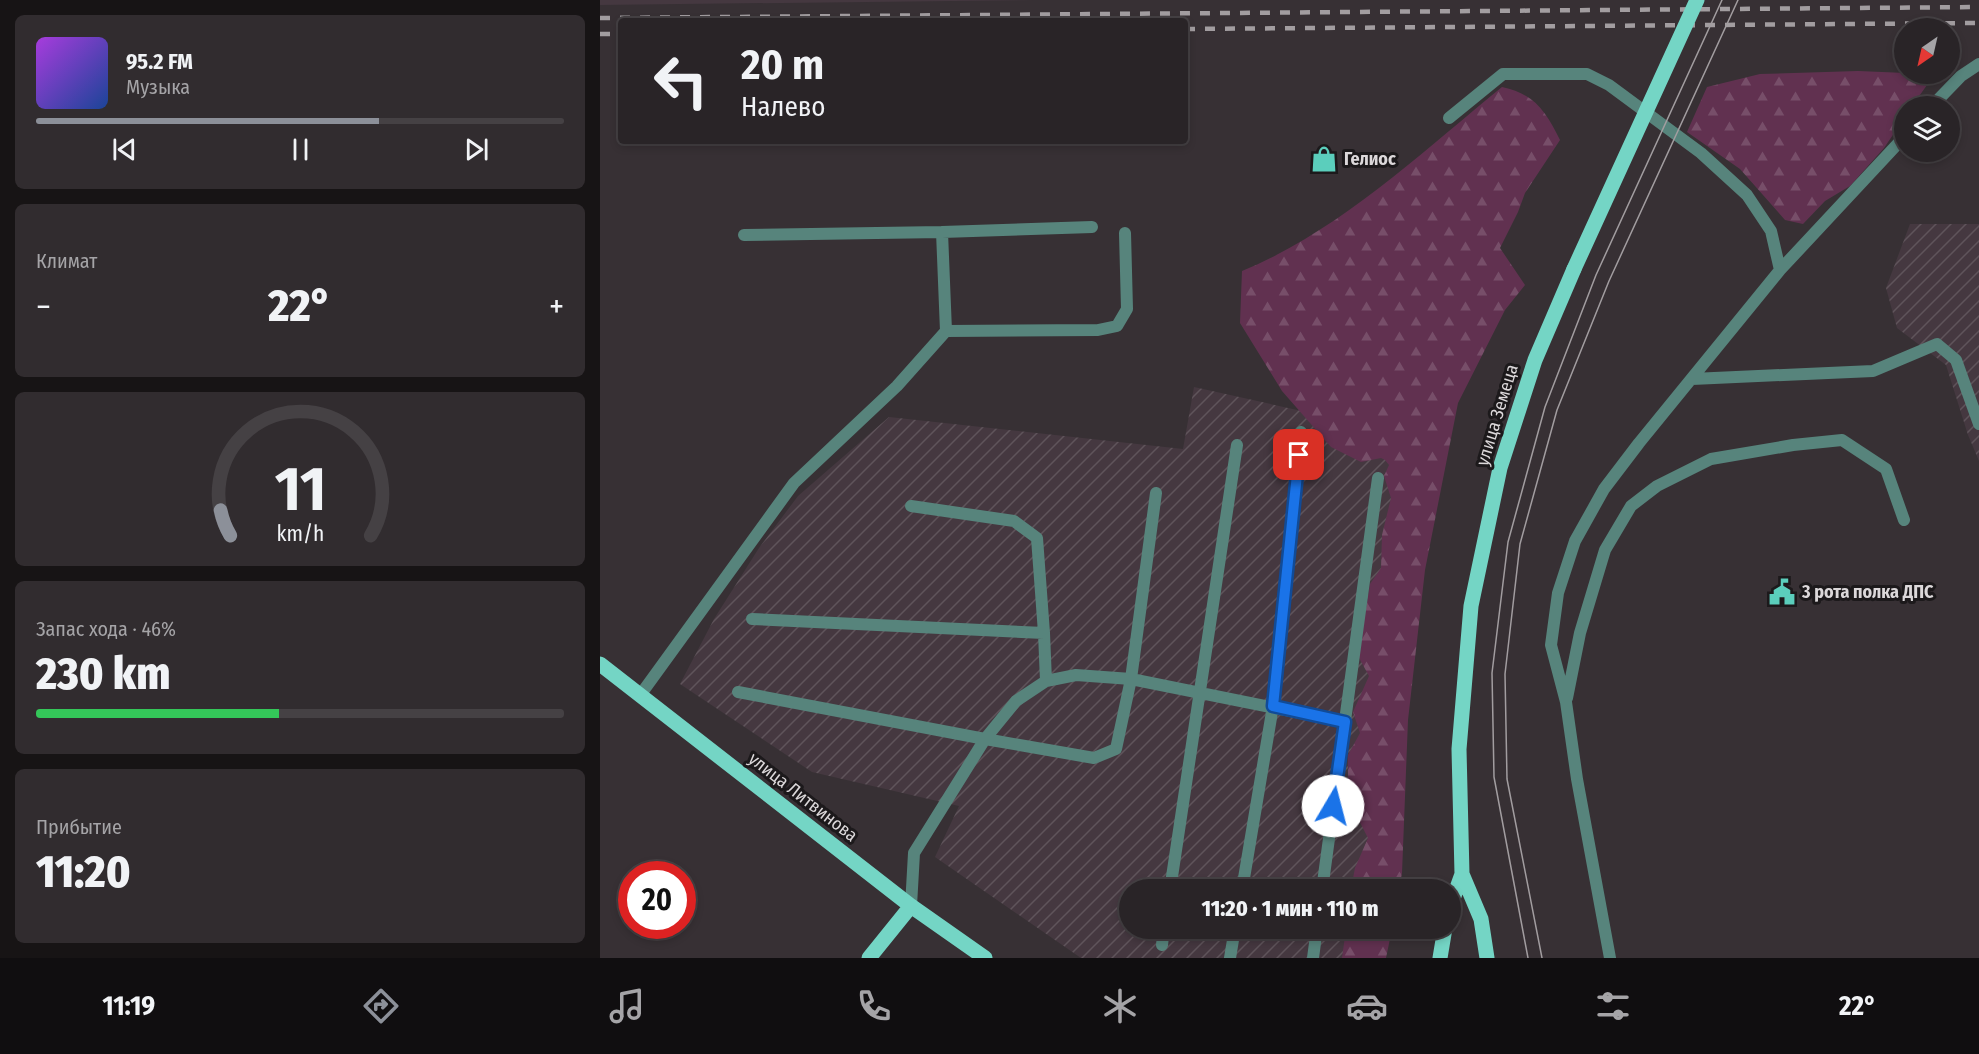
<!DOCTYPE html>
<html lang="ru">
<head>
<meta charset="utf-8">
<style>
  body { margin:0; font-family:"Fira Sans Condensed",sans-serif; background:#312c2f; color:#f1f3f6; height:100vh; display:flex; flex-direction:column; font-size:22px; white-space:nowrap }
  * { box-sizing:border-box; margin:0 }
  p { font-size:20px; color:#a5a4a7 }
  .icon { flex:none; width:33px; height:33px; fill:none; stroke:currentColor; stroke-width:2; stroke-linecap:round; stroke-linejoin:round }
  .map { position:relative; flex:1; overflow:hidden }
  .details { display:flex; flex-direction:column; gap:15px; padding:15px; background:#171415; width:600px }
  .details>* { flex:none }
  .guide { position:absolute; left:18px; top:18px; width:570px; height:126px; border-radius:6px; box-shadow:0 3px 9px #0003,0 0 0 2px #454144; background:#292427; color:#f1f3f6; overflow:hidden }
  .needle { width:39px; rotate:214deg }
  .controls { position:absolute; left:1294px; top:18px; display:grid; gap:12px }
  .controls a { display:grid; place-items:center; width:66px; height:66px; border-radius:50%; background:#292427; box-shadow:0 3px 9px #0003,0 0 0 2px #454144; font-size:30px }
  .speed { position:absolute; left:18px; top:861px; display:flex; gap:12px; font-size:30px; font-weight:700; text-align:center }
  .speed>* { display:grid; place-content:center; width:78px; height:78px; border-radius:50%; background:#292427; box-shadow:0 3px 9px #0003,0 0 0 2px #454144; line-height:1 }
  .speed .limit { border:9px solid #d22; background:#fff; color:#111 }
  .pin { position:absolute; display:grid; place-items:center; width:51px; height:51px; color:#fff; margin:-26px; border-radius:12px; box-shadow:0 3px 9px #0006 }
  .me { position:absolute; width:66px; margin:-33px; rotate:8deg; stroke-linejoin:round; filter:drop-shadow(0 0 4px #0008) }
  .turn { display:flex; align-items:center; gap:21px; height:126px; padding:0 24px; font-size:27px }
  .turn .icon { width:78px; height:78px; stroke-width:2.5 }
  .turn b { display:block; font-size:42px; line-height:51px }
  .big { font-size:45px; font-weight:800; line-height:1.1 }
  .details .widget { flex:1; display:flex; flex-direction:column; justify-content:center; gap:9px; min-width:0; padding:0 21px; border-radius:9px; background:#312c2f }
  .details .dial { align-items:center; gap:0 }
  .dial svg { height:156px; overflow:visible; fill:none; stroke:#454144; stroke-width:7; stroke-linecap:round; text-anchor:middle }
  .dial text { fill:#f1f3f6; stroke:none }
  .song { display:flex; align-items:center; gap:18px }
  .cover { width:72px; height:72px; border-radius:9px; background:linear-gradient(135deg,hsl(280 70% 55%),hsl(220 70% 35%)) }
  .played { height:6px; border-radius:3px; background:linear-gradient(90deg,#8c9099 65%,#454144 65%) }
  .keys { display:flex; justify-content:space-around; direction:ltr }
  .heat { display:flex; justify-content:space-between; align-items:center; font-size:33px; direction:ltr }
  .charge { height:9px; border-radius:4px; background:linear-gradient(90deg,#34c759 46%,#454144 0) }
  .trip { position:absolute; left:519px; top:879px; width:342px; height:60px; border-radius:30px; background:#292427; box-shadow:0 3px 9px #0003,0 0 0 2px #454144; font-weight:800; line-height:60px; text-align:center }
  .tabs { display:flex; height:96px; justify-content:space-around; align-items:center; background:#100e10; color:#a5a4a7 }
  .tabs .icon { width:42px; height:42px }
  .tabs .current { color:#8c9099 }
  .tabs b { font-size:27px; color:#f1f3f6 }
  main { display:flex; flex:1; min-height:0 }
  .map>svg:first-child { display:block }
  .built { fill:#453840 }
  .industrial { fill:url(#industrial-furrows) }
  .forest { fill:url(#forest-firs) }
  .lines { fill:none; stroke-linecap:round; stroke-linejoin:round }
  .service { stroke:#57847c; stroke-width:12 }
  .primary { stroke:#74d5c5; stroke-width:15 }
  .tram { stroke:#a29da0; stroke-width:1.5 }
  .rail { stroke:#a29da0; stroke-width:4.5; stroke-dasharray:10 10; stroke-linecap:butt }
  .primary-bridge { stroke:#74d5c5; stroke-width:15 }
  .route-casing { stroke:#114b97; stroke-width:15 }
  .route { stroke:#1a73e8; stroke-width:10 }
  .labels { text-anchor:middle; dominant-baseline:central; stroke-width:6; stroke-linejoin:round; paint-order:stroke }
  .poi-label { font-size:18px; font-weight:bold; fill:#dcd8da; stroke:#1c191b; text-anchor:start }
  .street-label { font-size:18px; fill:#dcd8da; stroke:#1c191b }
</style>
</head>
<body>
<main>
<section class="details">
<div class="widget">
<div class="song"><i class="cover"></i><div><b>95.2 FM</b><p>Музыка</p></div></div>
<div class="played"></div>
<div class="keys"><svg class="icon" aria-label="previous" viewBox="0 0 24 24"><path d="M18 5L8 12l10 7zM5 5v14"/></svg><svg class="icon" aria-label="pause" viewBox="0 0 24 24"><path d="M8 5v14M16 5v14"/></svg><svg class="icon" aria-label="next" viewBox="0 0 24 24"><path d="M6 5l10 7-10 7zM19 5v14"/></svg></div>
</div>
<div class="widget"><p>Климат</p>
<div class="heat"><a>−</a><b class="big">22°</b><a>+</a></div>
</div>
<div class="widget dial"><svg viewBox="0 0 100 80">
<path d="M14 69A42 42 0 1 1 86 69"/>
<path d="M14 69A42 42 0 0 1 9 56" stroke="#8c9099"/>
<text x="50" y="56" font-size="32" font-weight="700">11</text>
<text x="50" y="72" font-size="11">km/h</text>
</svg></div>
<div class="widget"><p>Запас хода · 46%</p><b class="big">230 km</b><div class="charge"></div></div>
<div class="widget"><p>Прибытие</p><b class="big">11:20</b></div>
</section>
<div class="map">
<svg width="1379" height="958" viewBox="0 0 1379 958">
  <defs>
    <pattern id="industrial-furrows" width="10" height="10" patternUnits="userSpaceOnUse" patternTransform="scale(1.5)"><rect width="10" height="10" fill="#453840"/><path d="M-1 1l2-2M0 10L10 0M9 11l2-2" fill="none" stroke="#5f545b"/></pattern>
    <pattern id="forest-firs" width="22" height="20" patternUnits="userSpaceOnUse" patternTransform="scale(1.5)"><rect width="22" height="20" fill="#613150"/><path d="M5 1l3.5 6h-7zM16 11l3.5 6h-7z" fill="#774e69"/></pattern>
  </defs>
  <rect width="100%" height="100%" fill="#373034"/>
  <!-- built -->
  <path class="built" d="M0,0H436L0,5Z"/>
  <!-- industrial -->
  <path class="industrial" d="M1310,224H1379V461L1368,435L1346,365L1297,328L1286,288Z
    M594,387L828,439L766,889L530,890V928L761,929L757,958H481L335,857L359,806L212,772L80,684L114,619L159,548L198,496L289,417L583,449Z"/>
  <!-- forest -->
  <path class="forest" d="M1258,71L1329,74L1332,78L1312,106H1305V117L1284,148L1250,186L1225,201L1203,224L1185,220L1140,169L1087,132L1107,87L1160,74Z
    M902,87C935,94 946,112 960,140L925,193L918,212L900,248L925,285L905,310L858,403L825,570L808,720L802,873L799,889H751L755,868L768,838L748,799V755L760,733L753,712L769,676L758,656L770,584L781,568L782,535L791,498L784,476L789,465L785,460L781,458L761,462L731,447L682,391L640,323L642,271C739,231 821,153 902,87Z
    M746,929H792L786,958H742Z"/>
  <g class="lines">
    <!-- service -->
    <path class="service" d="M1332,106L1361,76L1379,64
      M849,118L903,74H987L1009,85L1101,153L1147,195L1171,231L1180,270
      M342,232L492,227
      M346,331L498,330L517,326L527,309L525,233
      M1092,379L1273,371L1337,344L1356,360L1379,424
      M311,506L414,521L437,538L444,633
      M152,619L444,633L446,681
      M138,692L385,739L494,758L516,749L531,679L556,493
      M41,694L194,483L297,386L346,331L342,232L144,235
      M967,698L980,633L1005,550L1031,506L1057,486L1111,459L1193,445L1242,440L1286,469L1304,520
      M570,890L637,445
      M642,890L673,706L701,432
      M722,890L778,478
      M311,906L314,853L385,739L416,701L446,681L476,675L531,679L745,722
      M562,945L564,928
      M630,958L635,928
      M713,958L717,928
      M1010,958L977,779L966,702L951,645L958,593L975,541L1004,489L1039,443L1180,270L1305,136"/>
    <!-- primary -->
    <path class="primary" d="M0,664L311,906L385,958
      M862,874L881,919L887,958
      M850,907L862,874L859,749L871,606L900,468L935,360L974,269
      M269,958L311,906
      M840,958L845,928"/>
    <!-- tram -->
    <path class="tram" d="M928,958L894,777L892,673L908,542L945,407L996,275L1122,0
      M942,958L907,779L905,674L920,544L957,410L1009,281L1138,0"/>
    <!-- rail -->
    <path class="rail" d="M0,18L1379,7
      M585,29L1379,23
      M0,34H21"/>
    <!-- primary-bridge -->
    <path class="primary-bridge" d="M974,269L1097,0"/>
  </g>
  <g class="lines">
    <!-- route casing -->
    <g class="route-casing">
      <path id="route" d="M699,455L673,706L745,722L733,806"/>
    </g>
    <!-- route -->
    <use href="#route" class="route"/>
  </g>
  <!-- icons -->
  <defs>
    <g id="shop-bare" transform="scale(2.07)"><path d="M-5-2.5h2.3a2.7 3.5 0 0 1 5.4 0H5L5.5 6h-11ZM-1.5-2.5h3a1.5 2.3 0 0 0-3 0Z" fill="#5bcebc" stroke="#1c191b" stroke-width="2.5" paint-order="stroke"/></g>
    <g id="civic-bare" transform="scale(2.07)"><path d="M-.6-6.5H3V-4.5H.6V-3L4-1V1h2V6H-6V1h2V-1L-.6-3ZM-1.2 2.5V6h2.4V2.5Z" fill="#5bcebc" stroke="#1c191b" stroke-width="2.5" paint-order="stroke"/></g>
  </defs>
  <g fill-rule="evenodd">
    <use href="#shop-bare" x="724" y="159"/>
    <use href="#civic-bare" x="1182" y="592"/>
  </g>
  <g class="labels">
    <!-- poi labels -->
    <g class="poi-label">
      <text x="744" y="159">Гелиос</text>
      <text x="1202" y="592">3 рота полка ДПС</text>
    </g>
    <!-- street labels -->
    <g class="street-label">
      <text transform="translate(897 415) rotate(-73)">улица Земеца</text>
      <text transform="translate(203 797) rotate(38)">улица Литвинова</text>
    </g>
  </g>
</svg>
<div class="controls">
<a><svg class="needle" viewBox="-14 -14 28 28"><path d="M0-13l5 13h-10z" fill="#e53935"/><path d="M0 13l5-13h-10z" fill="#a5a4a7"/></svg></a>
<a><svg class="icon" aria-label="layers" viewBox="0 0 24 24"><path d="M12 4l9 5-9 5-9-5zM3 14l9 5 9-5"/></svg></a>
</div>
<div class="speed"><div class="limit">20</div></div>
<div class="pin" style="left:699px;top:455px;background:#d93025"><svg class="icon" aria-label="arrive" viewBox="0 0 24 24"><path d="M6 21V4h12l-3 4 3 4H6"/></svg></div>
<svg class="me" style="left:733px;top:806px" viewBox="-20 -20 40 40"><circle r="19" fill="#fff"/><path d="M0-13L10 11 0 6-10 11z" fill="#1a73e8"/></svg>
<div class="trip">11:20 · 1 мин · 110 m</div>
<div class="guide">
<div class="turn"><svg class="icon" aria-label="left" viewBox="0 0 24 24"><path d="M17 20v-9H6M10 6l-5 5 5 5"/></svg><div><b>20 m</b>Налево</div></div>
</div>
</div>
</main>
<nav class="tabs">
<b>11:19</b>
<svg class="icon current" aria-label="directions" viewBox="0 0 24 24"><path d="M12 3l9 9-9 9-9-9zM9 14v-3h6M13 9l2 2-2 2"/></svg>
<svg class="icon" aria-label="music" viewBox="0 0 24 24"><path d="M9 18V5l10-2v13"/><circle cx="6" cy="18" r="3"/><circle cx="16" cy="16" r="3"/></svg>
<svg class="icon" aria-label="phone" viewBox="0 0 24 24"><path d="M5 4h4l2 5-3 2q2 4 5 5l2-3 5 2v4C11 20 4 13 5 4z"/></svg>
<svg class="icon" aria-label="climate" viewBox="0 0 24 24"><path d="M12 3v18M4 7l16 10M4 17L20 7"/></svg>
<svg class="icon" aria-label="car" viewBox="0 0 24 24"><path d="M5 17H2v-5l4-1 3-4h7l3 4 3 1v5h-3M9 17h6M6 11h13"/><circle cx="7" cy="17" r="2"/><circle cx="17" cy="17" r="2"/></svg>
<svg class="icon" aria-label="filters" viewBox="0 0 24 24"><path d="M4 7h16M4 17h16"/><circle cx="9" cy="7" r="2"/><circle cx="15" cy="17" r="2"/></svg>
<b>22°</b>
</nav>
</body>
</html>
